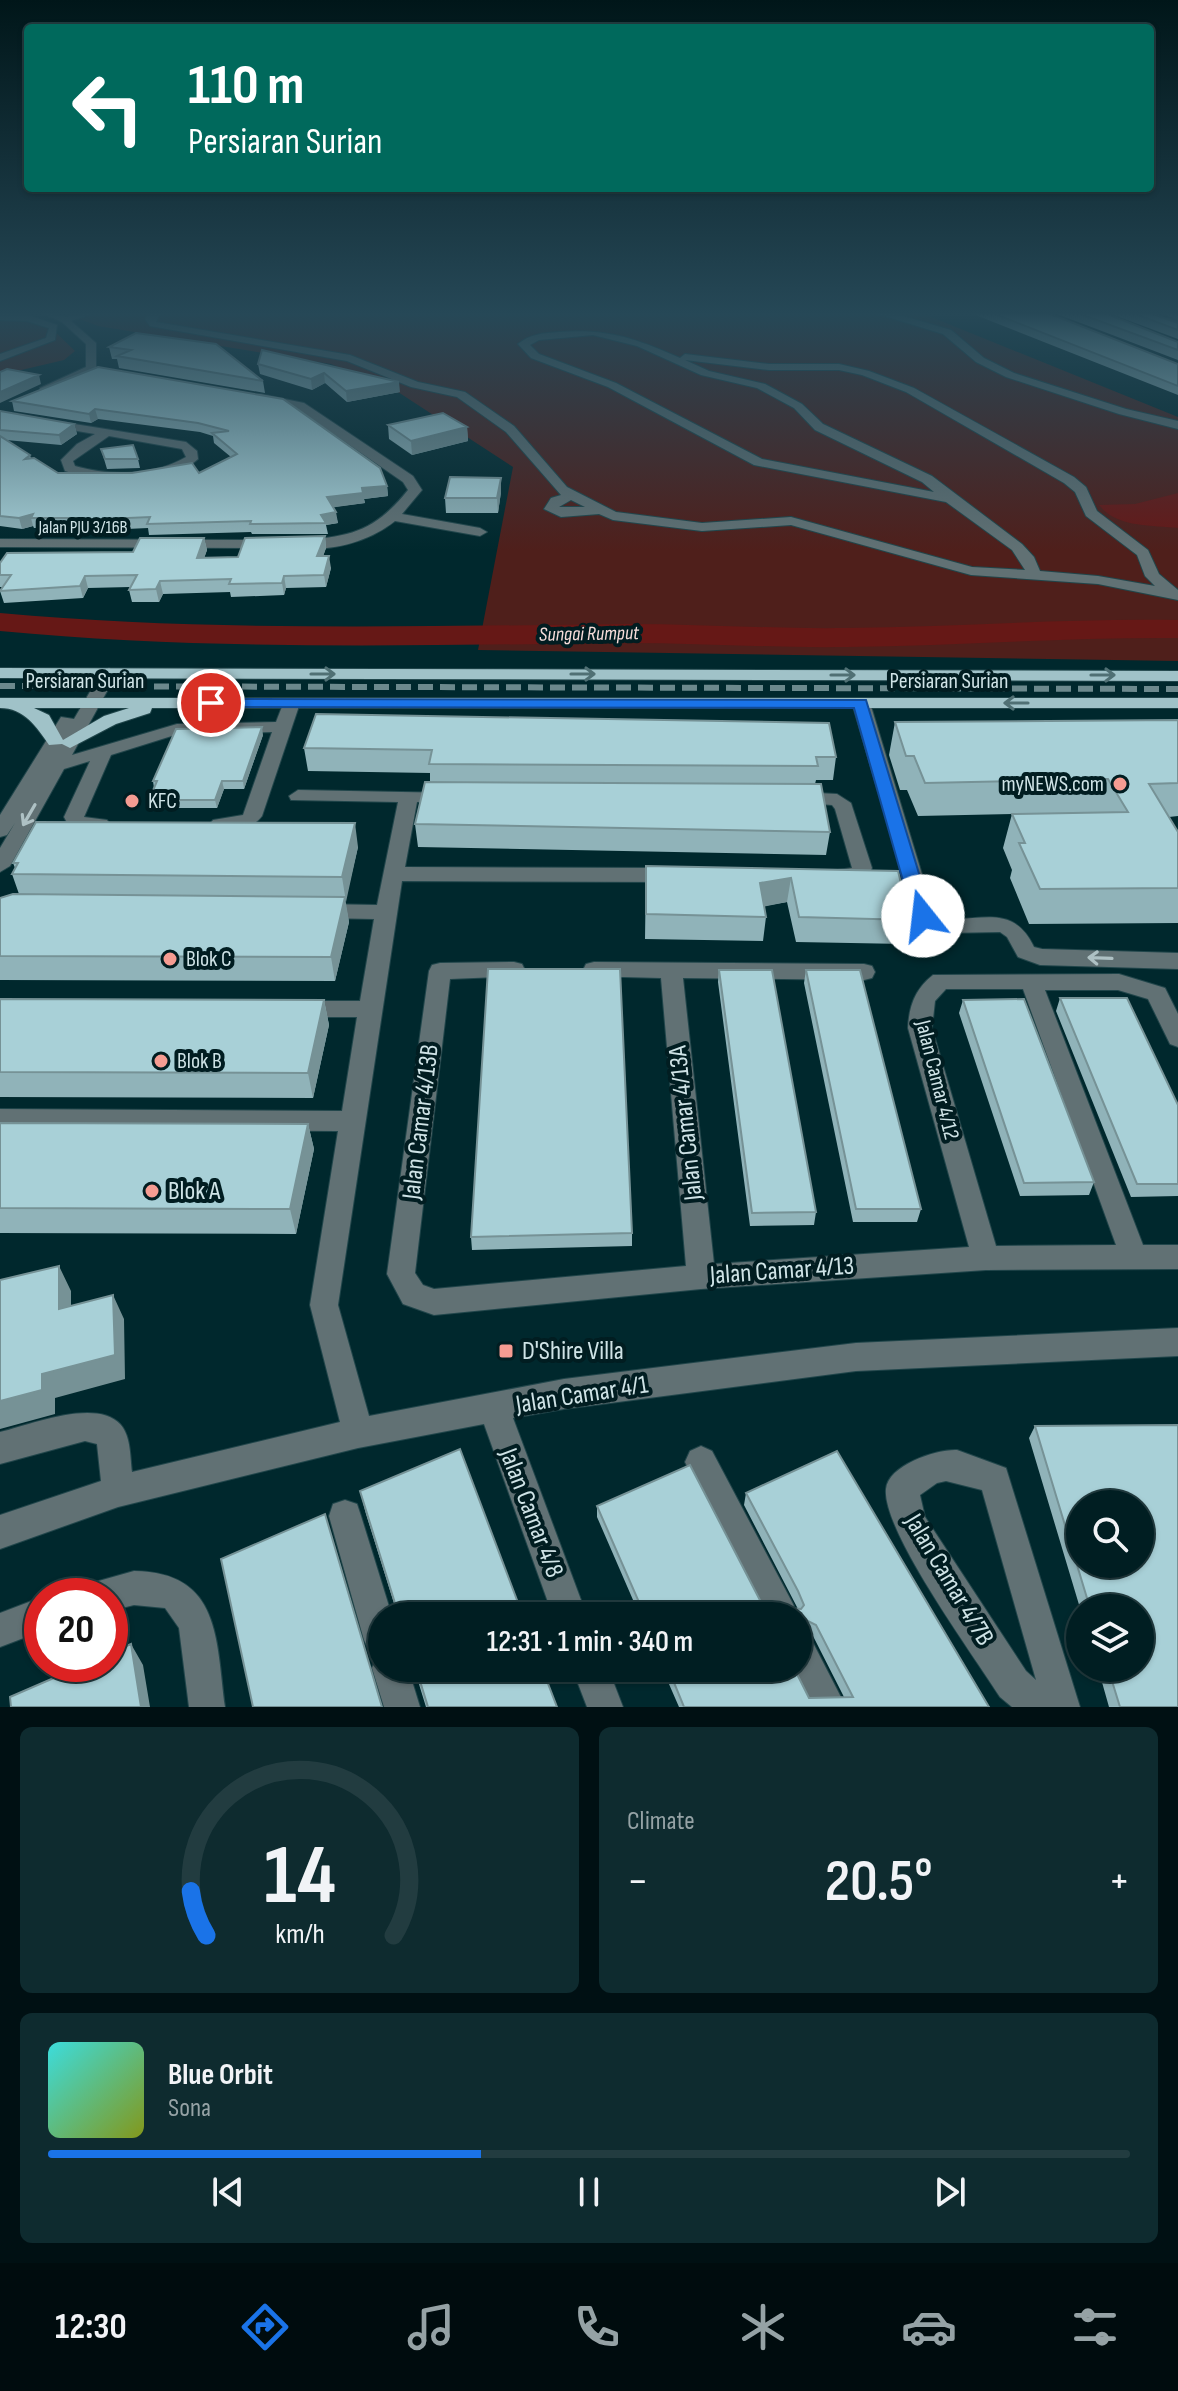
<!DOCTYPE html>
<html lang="en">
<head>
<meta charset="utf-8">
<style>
  body { margin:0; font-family:"Sofia Sans Condensed",sans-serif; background:#0e2b2f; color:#f1f3f6; height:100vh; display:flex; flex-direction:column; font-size:30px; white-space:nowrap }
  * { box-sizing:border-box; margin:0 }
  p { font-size:26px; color:#95a2a5 }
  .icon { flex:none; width:44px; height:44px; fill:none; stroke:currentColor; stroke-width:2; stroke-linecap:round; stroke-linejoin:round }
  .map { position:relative; height:1707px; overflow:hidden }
  .details { display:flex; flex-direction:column; gap:20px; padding:20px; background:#001013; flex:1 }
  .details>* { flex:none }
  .guide { position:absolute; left:24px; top:24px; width:1130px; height:168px; border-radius:8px; box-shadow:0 2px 6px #0004,0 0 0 2px #223c40; background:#00695c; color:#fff; overflow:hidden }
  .controls { position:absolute; left:1066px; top:1490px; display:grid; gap:16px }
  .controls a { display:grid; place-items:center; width:88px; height:88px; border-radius:50%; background:#001e22; box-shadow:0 2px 6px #0004,0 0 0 2px #223c40; font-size:40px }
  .speed { position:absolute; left:24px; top:1578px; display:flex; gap:16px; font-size:40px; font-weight:700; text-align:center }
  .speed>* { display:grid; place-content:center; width:104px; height:104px; border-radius:50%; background:#001e22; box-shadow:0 2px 6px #0004,0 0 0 2px #223c40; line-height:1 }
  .speed .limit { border:12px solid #d22; background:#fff; color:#111 }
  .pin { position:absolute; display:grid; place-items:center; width:68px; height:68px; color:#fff; margin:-34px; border:4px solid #fff; border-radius:50%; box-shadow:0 2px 8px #0007 }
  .me { position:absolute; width:88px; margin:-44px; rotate:344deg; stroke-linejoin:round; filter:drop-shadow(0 0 6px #0008) }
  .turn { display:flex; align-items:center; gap:28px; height:168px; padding:0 32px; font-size:36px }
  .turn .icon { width:104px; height:104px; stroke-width:2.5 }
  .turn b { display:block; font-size:56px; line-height:68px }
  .big { font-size:60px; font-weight:600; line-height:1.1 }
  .details .widget { flex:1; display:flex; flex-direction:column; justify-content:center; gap:12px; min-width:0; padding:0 28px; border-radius:12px; background:#0e2b2f }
  .details .dial { align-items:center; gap:0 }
  .dial svg { height:208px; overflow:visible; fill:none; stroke:#223c40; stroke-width:7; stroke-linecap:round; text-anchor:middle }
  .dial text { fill:#f1f3f6; stroke:none }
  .song { display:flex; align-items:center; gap:24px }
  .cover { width:96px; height:96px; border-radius:12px; background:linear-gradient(135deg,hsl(180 70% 55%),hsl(70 70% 35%)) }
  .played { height:8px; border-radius:4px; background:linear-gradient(90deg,#1a73e8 40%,#223c40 40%) }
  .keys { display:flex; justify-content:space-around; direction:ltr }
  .heat { display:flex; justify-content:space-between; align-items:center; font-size:44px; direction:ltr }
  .details .tiles { flex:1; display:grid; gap:20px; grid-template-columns:1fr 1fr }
  .widget:last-child { grid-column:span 2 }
  .trip { position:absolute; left:368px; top:1602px; width:444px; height:80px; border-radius:40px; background:#001e22; box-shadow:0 2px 6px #0004,0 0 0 2px #223c40; font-weight:600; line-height:80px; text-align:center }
  .tabs { display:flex; height:128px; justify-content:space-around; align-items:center; background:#000c0e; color:#95a2a5 }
  .tabs .icon { width:56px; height:56px }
  .tabs .on { color:#1a73e8 }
  .tabs b { font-size:36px; color:#f1f3f6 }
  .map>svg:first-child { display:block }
  .green { fill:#4f1f1b }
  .water { fill:#661816 }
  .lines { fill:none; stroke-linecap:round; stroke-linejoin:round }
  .river { fill:#661816; fill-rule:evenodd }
  .minor-casing { stroke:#21464b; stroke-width:2 }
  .major-casing { stroke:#21464b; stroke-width:2 }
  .minor { fill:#617174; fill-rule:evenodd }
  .major { fill:#a0c2c8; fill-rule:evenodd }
  .rail { stroke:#6c898d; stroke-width:6; stroke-dasharray:15 7; stroke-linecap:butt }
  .wall { fill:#90b3b9; fill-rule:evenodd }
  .shaded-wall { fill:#769296 }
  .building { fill:#a8d0d7; stroke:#769296; stroke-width:2; fill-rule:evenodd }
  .oneway { stroke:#507074 }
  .oneway2 { stroke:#aec1c4 }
  .route { fill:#1a73e8; stroke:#114b97; stroke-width:2 }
  .poi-dot { fill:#f59c92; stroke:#011d21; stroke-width:3 }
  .labels { text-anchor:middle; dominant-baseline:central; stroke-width:8; stroke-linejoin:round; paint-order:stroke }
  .far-street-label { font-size:18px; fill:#cfe3e6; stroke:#011d21 }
  .far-water-label { font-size:20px; font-style:italic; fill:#f6ddda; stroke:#011d21 }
  .street-label { font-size:22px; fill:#cfe3e6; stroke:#011d21 }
  .poi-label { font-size:22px; fill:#cfe3e6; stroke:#011d21; text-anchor:start }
  .near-street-label { font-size:26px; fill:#cfe3e6; stroke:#011d21 }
  .near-poi-label { font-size:26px; fill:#cfe3e6; stroke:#011d21; text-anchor:start }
</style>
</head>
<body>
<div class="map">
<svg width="1178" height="1707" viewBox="0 0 1178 1707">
  <rect width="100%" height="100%" fill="#00282d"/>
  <!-- green -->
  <path class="green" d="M0,312L44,321L75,351L64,360L0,375Z
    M61,312H919L1178,417V661L478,650L513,467L398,392L331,364L98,326Z"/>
  <!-- water -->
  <path class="water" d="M1178,493V528C1151,525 1117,528 1099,505L1135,504Z"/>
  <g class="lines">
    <!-- river -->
    <path class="river" d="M0,613C208,632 419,626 628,624C701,624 773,629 846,628C957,627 1067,618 1178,620V638C1067,637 957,646 846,647C773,648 701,643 628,643C419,645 208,651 0,631Z"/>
    <!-- minor casing -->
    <g class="minor-casing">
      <path id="minor" d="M40,312L66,317L97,312L71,321L96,343V369L44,393L40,392V388L86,367V344L62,322Z
        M151,312H161L156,322L350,355L418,382L465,392L514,426L567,487L616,512L702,523L791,517L972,567L1025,570L1012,550L946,502L754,465L608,387L531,358L518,344C530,334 544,333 559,332C606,328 638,339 680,358L685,354L769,364H839L869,371L914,388L1074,477L1086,487L1097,511L1148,550L1159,574L1178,590V600L1098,584L971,575L791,525L702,531L613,520L599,514L561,517L544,509L551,498L561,495L506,432L457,397L411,387L347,361L150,326L145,319ZM593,335L637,346L701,375L757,388L794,408L815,430L922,482L934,492L762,459L616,383L539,354L530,345L539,340ZM685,360L769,370H839L862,375L906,392L1064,483L1075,492L1086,516L1137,555L1145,576L1155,586L1098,576L1040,571L1034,557L1022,544L932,476L823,424L802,404L765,384L709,371ZM571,500L585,507H559Z
        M872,312H889L951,330L984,358L1014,373L1126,409L1178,421V429L1119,414L1006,377L976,362L943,334Z
        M0,314L28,315L57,325L55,340L0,361V354L46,338L49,328L27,321L0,320Z
        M1166,318H1178V324L1163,323Z
        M260,394L304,403L413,476L422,490L402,514L480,528L487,532L480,536L395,521C369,542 329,553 295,547V541L300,540C351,537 375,531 408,490L403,482L296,408L256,399V395Z
        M0,412L186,442L197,451L198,459C166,489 103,482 65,471L61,460L77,444L95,434L0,418ZM109,436L182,449L186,457C154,476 110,476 75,466L73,461Z
        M0,539L268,540L275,544L268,548L0,547Z
        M109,668L117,673L72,755L177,724L276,722L285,699H297L300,703L262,816C252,830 223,836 210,824L213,820L243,815L272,732L178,734L111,755L84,817L107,820L110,824L107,828H70L64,817L90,761L64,769L10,866L0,872V848L15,823L7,835L0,837V815L61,717L74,719L101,673Z
        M861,698L870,703L935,917C975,926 1011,899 1034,947L1042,949L1178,953V969L1040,965L1018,957L1007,937L1000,932L947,933L918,926L852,703Z
        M298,790L454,793L456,797L454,801L417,802L405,867L673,868L683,875L673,882L402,881L338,1305L369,1416L564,1379L856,1343L1178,1328V1356L856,1371L564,1409L513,1418L587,1616H553L484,1424L358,1448L118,1507L0,1549V1515L101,1481L97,1444L85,1441L0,1464V1432C29,1425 96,1398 120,1424C131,1436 130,1456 132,1472L340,1422L310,1305L338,1131L0,1129V1109L342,1111L357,1017H300L292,1015L289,1009L292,1003L300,1001H360L374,919L322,918L311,911L322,904L377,905L398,802L291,800L289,796Z
        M799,792L837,794L851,803L872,868L866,879L830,881L827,876L830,871L852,868L835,809L832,805L792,802L790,798L792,794Z
        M514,962L522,964L525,970L522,976L450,979L415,1273L423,1285L434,1289L686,1266L661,978L586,976L583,970L586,964L594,962L864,964L872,966L875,972L872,978L864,980L683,978L714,1264L969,1247L908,1028C909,1006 915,989 933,975L1119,974L1165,988L1178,1014V1047L1170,1044L1148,999L1118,990H1045L1143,1245H1178V1269L986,1270L701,1289L434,1315L403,1304L387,1274L429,971L432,965L440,963ZM946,989H1023L1116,1245L996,1246L932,1028L935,1001Z
        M701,1446L712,1451L793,1604L798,1616V1617L763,1616L685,1462L690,1451Z
        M957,1450L1006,1468L1080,1707H1012L1000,1697C975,1657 882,1531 886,1489C888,1465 937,1449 957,1450ZM946,1481L982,1490L1036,1680L1026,1671L925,1517L920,1495L937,1483Z
        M345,1500L357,1504L361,1516L392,1616H382V1668H408L420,1707H384L372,1668L377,1656L370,1652L364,1640L329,1516L333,1504Z
        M134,1571C221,1572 216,1640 225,1707H189L179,1628L165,1608L134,1605L110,1611V1596H83L88,1584Z
        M42,1597V1631L0,1647V1613Z
        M798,1631L810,1637L846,1707H809L789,1668H798Z
        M572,1668H608L623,1707H587Z"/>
    </g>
    <!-- major casing -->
    <g class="major-casing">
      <path id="major" d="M0,668L1178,671V681L0,678Z
        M0,698H1178V708H152L150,713L116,724L70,748L62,744L49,745C37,727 24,708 0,708ZM34,708H129L104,716L63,740L49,715Z"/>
    </g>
    <!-- minor -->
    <use href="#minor" class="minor"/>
    <!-- major -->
    <use href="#major" class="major"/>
    <!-- rail -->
    <path class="rail" d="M0,686L1178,689"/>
  </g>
  <!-- wall -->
  <path class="wall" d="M968,312H1045L1178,364V395Z
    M1052,312H1102L1178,342V360Z
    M1106,312H1147L1178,323V339Z
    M1164,312H1178V320L1163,314Z
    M136,333L263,381L265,393L119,368L117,359H112L109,347Z
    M262,350L400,392L347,402L325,383L312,390L260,374L258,364Z
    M98,367L387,486L388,496L364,499L365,503L333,507L338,523L326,525L328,534H252L251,532L149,535L148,528L84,531L83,528H34L33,526L22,529L0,526V411L74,424L77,434L61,445L6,440L30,455L31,458L58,473H199L231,457L214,443L213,436L200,432L98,419L91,423L14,411L12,401Z
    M388,425L467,427L468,441L412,455L389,439Z
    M101,449L138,459L140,468L107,469Z
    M501,492L498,513H446L445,498Z
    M325,536L326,548L323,556L331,568L326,587L286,588L284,595L231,597L230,592L163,594L159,602H132L129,590L130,587L88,588L83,598L4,603L0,591L3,587H0V563L133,552L204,538L207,550L204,558L238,557Z
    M1178,720V816L1169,817L1178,832V923L1029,924L1010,878L1012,870L1003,848L1012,814L918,816L907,790H900L889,755L895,722Z
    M263,735L244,789H224L217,808H151L149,800L154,788L153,781Z
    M304,748L836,757L833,780H816L815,784L830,832L826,855L418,847L415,824L430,782V773L308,771Z
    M358,847L345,902L349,922L335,981L0,980V898L19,894L12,874L15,868L13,863Z
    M646,866L898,871L910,920L905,944L796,942L787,902L764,906L766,917L763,941L645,939Z
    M719,970L816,1212L814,1225L750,1226L718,982Z
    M806,970L921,1209L917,1222H853L804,983Z
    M1060,998L1178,1105V1196L1131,1197L1056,1011Z
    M0,999L324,1000L329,1025L313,1098L0,1097Z
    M963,1000L1094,1182L1089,1195L1020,1196L959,1013Z
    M0,1123L308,1124L314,1149L296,1234L0,1233Z
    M632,1233V1246L472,1250L471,1237Z
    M1178,1425V1707H1109L1098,1668H1140V1608H1080L1029,1438L1035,1426ZM1080,1504H1140V1564H1080Z
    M360,1491L523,1616H398L366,1514Z
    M746,1493L989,1707H679L662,1668H794L809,1698L844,1697L813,1636L799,1629L798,1616H640L597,1517V1506L763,1606L798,1609L744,1505Z
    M414,1668H542L557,1707H426Z"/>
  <!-- shaded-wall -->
  <path class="shaded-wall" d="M324,373L325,383L312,390L311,379Z
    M39,375L41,384L0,403V392Z
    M399,382L400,392L347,402L346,391Z
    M95,409L98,419L91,423L89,414Z
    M74,424L77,434L61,445L59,435Z
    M467,427L468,441L412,455L411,441Z
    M501,478V492L498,513L497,498Z
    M387,486L388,496L364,499L365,503L329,508L327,497L362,488Z
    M336,512L338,523L326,525L321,515Z
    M33,514L31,518L33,526L22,529L19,518Z
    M325,536L326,548L319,568L317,556Z
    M204,538L207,550L200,570L197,558Z
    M329,556L331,568L326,587L324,575Z
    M85,576L88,588L83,598L80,586Z
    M284,576L286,588L284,595L282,583Z
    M160,581L163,594L159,602L156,589Z
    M262,727L263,735L244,789L243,781Z
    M222,781L224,789L217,808L215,800Z
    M355,823L358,847L346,902L342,877Z
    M791,878L787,902L757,908L760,883Z
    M345,897L349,922L335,981L331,957Z
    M324,1000L329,1025L313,1098L308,1073Z
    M308,1124L314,1149L296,1234L290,1209Z
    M59,1266L71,1291V1333L59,1309Z
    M113,1295L124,1319L125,1379L55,1398V1414L0,1429V1401L42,1374Z
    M131,1644L143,1665L150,1707H141Z"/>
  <!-- building -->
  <path class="building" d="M990,312H1045L1178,364V386Z
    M1075,312H1102L1178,342V350Z
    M1130,312H1147L1178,323V330Z
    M136,333L216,344L263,381L117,356L131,350L109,347Z
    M262,350L399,382L346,391L324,373L311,379L258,364Z
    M98,367L283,399L380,468L387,486L362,488L363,493L327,497L336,512L321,515L326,523L250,524L251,521L147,524L150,517L81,520L83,518H31L33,514L19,518L0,516V436L30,455L25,459L34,458L58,473H132L192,463L199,473L237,454L212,433L229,431L198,423L95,409L89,414L12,401Z
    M7,369L39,375L0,392V372Z
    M0,411L74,424L59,435L0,430Z
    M443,413L467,427L411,441L388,425Z
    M133,445L138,459H105L101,449Z
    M450,477L501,478L497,498H445Z
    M325,536L317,556H329L324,575L284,576L282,583L229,584L231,579L160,581L156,589L129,590L137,575L85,576L80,586L0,591L11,575H0V563L7,553L133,552L140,538H204L197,558L238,557L245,538Z
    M316,714L829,723L836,757H816L818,766L429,764L432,750L304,748Z
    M1178,720V783L1149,784L1178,832V888L1040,889L1019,843H1025L1012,814L1128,812L1108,779L925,783L914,756H906L895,722Z
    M262,727L243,781H222L215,800H149L157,781H153L176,729Z
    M425,782L821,784L830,832L415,824Z
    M36,822L355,823L342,877L12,874L18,863H13Z
    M646,866L898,871L910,920L799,917L791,878L760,883L766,917L646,914Z
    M13,894L345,897L331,957L0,956V898Z
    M488,969H620L632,1233L471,1237Z
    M719,970H772L816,1212L752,1213Z
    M806,970H860L921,1209H856Z
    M1060,998H1127L1178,1105V1184H1137Z
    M0,999L324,1000L308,1073L0,1072Z
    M1024,999L1094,1182L1024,1183L963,1000Z
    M0,1123L308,1124L290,1209L0,1208Z
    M59,1266V1309L113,1295L115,1355L42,1374V1390L0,1401V1280Z
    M1178,1425V1707H1120L1108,1668H1140V1608H1090L1035,1426ZM1080,1504H1140V1564H1080Z
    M460,1449L523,1616H399L360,1491Z
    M837,1451L989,1707H684L668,1668H794L809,1698L853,1697L816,1625L800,1617L798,1652V1616H645L597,1506L690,1465L763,1606L801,1609L804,1605L798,1591L746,1493Z
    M325,1514L382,1707H253L221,1559Z
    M131,1644L141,1707H11L10,1697L86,1664H110V1653Z
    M416,1668H542L557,1707H428Z"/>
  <!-- one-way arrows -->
  <defs><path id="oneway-shaft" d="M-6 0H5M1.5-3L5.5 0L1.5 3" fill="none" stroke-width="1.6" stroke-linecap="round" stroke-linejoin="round" transform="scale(2)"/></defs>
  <g class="oneway">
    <use href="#oneway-shaft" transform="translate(323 674)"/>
    <use href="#oneway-shaft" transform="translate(583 674)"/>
    <use href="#oneway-shaft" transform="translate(843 675)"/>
    <use href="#oneway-shaft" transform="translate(1103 675)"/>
    <use href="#oneway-shaft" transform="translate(1016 703) rotate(-180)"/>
  </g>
  <g class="oneway2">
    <use href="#oneway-shaft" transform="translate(29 815) rotate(120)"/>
    <use href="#oneway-shaft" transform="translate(1100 958) rotate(-178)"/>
  </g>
  <!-- sky -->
  <linearGradient id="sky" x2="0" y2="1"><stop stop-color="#001619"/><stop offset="0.57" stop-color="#264857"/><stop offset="1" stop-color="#264857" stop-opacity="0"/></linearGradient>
  <rect width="1178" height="551" fill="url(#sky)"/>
  <!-- route -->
  <path class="route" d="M205,699L866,700L932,916L923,922L913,916L854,708L211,707L203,703Z"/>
  <!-- markers -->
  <g class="poi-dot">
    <circle cx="1120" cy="784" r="8"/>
    <circle cx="132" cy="801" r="8"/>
    <circle cx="170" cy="959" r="8"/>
    <circle cx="161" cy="1061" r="8"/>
    <circle cx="152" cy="1191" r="8"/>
    <rect x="498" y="1343" width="16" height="16" rx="4"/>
  </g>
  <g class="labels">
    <!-- far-street labels -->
    <g class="far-street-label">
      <text x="83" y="527">Jalan PJU 3/16B</text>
    </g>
    <!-- far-water labels -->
    <g class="far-water-label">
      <text transform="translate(589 634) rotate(-1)">Sungai Rumput</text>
    </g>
    <!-- street labels -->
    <g class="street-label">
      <text x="85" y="681">Persiaran Surian</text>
      <text x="949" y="681">Persiaran Surian</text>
      <text transform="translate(937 1080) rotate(76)">Jalan Camar 4/12</text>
    </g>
    <!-- poi labels -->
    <g class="poi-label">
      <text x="1104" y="784" text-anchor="end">myNEWS.com</text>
      <text x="148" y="801">KFC</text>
      <text x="186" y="959">Blok C</text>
      <text x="177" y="1061">Blok B</text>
    </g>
    <!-- near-street labels -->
    <g class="near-street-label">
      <text transform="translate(421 1122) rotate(-83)">Jalan Camar 4/13B</text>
      <text transform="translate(686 1123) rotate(-96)">Jalan Camar 4/13A</text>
      <text transform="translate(782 1271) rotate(-4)">Jalan Camar 4/13</text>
      <text transform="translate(582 1395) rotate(-9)">Jalan Camar 4/1</text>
      <text transform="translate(531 1513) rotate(69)">Jalan Camar 4/8</text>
      <text transform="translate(949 1580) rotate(59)">Jalan Camar 4/7B</text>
    </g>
    <!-- near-poi labels -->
    <g class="near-poi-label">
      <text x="168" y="1191">Blok A</text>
      <text x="522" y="1351">D'Shire Villa</text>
    </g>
  </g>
</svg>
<div class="controls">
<a><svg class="icon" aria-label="search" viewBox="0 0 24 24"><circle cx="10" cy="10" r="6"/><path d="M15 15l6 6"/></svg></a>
<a><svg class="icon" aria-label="layers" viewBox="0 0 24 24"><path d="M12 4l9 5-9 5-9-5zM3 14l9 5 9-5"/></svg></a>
</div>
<div class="speed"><div class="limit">20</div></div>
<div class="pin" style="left:211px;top:703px;background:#d93025"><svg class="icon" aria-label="arrive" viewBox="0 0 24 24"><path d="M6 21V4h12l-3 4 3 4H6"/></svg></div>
<svg class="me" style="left:923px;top:916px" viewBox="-20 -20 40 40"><circle r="19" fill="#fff"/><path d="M0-13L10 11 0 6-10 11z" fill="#1a73e8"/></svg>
<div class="trip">12:31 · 1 min · 340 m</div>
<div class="guide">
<div class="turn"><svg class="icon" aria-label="left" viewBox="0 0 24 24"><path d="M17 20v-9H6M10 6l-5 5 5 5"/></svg><div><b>110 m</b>Persiaran Surian</div></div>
</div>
</div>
<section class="details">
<div class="tiles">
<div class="widget dial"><svg viewBox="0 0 100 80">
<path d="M14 69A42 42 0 1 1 86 69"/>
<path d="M14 69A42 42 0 0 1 8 52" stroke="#1a73e8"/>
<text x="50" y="56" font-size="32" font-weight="700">14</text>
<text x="50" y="72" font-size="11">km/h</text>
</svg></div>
<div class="widget"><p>Climate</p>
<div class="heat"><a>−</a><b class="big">20.5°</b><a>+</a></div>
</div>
<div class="widget">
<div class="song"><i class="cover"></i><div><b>Blue Orbit</b><p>Sona</p></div></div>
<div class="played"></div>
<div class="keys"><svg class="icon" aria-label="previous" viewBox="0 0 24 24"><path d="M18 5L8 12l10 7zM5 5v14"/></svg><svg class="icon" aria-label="pause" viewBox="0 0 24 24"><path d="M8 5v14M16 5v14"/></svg><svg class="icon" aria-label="next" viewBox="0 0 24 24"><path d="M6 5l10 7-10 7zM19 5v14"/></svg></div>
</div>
</div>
</section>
<nav class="tabs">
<b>12:30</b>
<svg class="icon on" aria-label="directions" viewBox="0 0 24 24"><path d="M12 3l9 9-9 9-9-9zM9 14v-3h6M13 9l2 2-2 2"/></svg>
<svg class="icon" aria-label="music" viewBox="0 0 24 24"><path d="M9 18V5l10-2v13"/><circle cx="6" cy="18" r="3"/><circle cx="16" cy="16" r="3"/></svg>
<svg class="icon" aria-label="phone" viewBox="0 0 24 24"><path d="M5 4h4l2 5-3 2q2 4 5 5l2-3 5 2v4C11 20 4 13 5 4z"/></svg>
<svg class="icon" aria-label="climate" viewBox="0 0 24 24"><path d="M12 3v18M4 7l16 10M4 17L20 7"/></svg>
<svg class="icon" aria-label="car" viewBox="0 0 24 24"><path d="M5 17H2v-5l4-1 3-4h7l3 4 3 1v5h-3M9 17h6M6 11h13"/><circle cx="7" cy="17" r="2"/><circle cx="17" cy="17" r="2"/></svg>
<svg class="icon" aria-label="filters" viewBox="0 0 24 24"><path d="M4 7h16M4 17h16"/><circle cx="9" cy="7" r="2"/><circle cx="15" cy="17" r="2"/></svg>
</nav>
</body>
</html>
